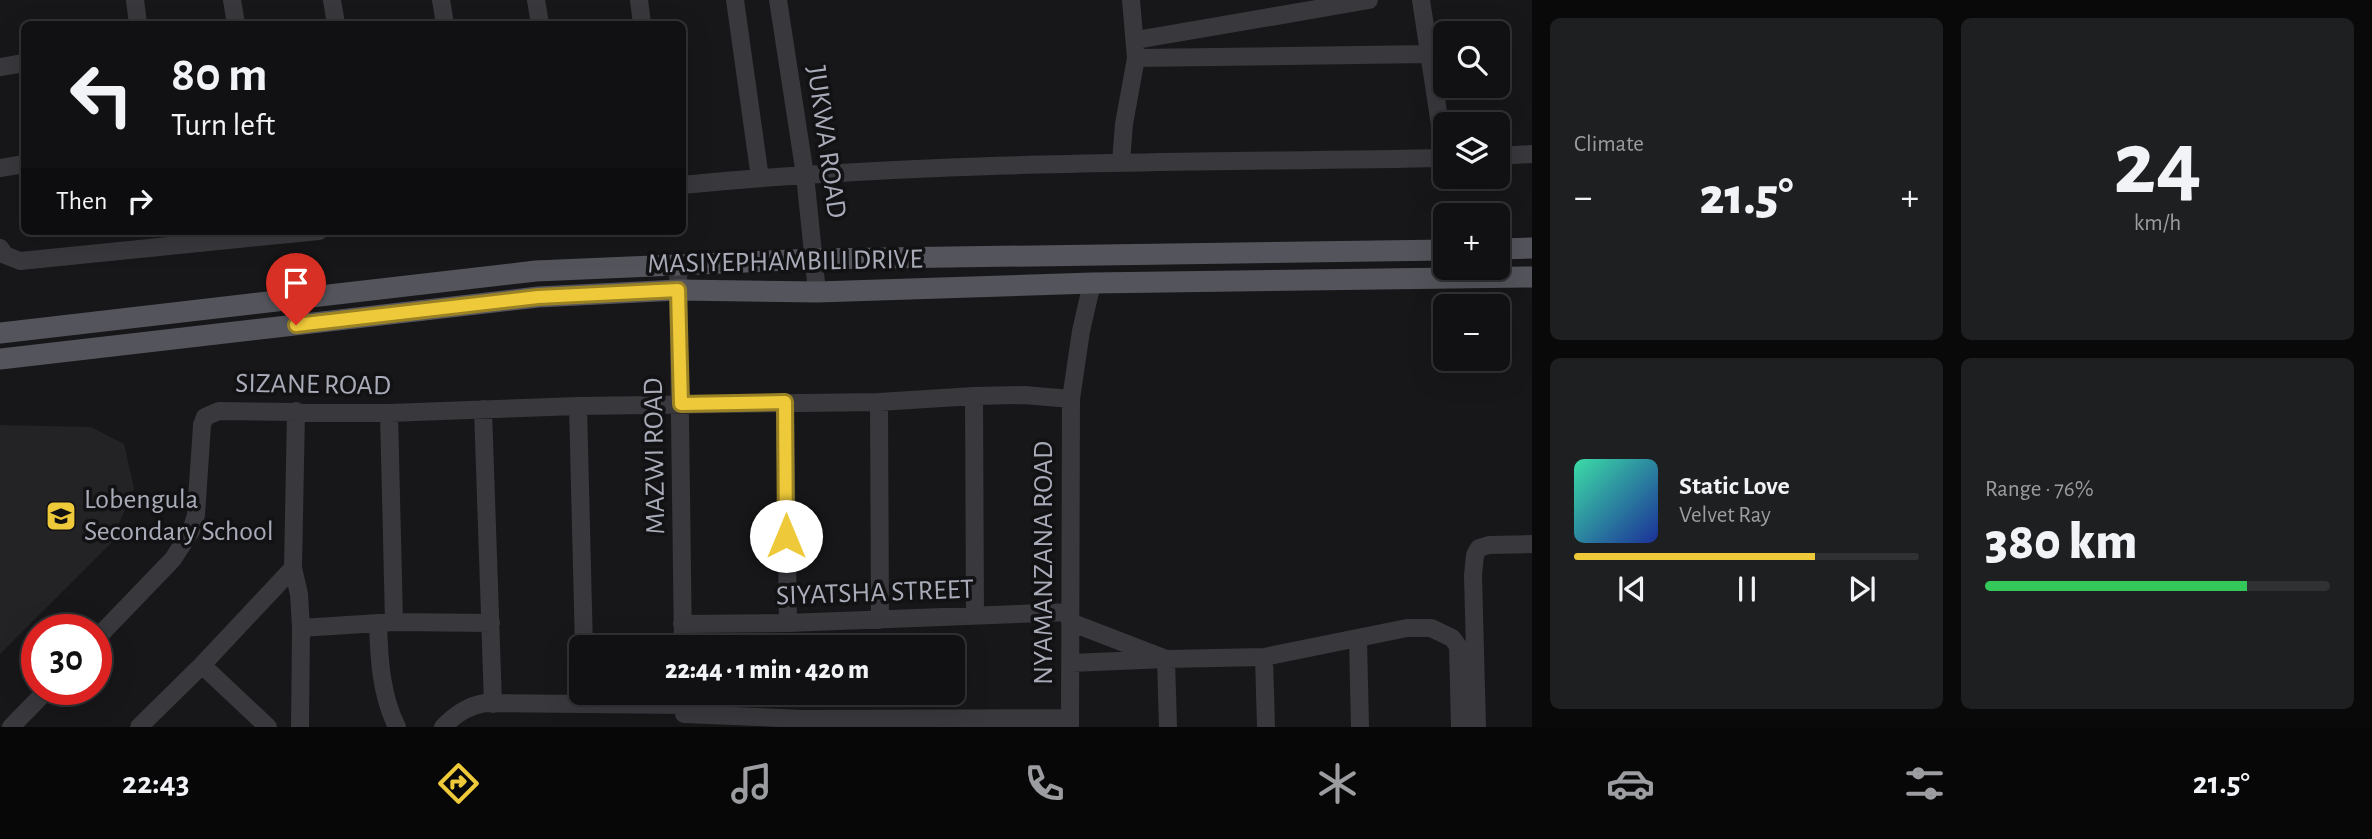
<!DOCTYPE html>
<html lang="en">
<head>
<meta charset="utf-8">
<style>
  body { margin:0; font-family:"Alegreya Sans",sans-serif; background:#1e1f21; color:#f1f3f6; height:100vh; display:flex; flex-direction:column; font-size:26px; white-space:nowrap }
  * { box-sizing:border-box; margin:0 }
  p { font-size:23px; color:#9c9da0 }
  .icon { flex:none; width:38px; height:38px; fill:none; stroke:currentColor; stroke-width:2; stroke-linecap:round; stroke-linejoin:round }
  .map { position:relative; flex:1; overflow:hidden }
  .details { display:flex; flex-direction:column; gap:18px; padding:18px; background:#09090a; width:840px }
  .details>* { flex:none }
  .guide { position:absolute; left:21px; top:21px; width:665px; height:214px; border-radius:10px; box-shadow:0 7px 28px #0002,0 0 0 2px #303133; background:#111113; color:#f1f3f6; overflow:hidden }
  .controls { position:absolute; left:1433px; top:21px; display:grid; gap:14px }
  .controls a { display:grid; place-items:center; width:77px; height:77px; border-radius:10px; background:#111113; box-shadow:0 7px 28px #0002,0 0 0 2px #303133; font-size:35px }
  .speed { position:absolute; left:21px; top:614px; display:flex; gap:14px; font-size:35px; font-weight:700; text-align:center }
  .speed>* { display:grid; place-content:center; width:91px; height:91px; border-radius:50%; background:#111113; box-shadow:0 7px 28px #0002,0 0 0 2px #303133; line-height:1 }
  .speed .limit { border:10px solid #d22; background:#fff; color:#111 }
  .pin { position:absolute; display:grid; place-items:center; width:60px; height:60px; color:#fff; margin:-72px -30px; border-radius:50% 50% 50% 0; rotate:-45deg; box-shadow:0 0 7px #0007 }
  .pin .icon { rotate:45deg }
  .me { position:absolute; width:77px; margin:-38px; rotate:0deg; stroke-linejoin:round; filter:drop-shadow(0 0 5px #0008) }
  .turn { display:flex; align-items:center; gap:24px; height:147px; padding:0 35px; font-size:32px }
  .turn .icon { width:91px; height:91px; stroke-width:2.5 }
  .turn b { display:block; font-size:49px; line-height:60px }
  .then { display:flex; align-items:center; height:66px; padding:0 35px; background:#0003; gap:14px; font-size:26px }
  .big { font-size:52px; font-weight:800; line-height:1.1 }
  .details .widget { flex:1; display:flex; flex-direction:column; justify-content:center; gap:10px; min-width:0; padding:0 24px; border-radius:10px; background:#1e1f21 }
  .details .dial { align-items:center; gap:0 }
  .dial b { font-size:91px; line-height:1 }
  .song { display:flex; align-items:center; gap:21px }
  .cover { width:84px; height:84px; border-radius:10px; background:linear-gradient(135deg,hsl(160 70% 55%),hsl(230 70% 35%)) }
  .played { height:7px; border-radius:4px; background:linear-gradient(90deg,#eec939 70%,#303133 70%) }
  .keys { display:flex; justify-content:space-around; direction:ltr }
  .heat { display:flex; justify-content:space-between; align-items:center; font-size:38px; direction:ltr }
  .charge { height:10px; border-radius:5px; background:linear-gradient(90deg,#34c759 76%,#303133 0) }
  .details .tiles { flex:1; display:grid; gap:18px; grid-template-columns:repeat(2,1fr) }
  .trip { position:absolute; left:569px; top:635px; width:396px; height:70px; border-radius:10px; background:#111113; box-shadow:0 7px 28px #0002,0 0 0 2px #303133; font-weight:800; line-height:70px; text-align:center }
  .menu { display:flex; height:112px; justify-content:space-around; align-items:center; background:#070708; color:#9c9da0 }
  .menu .icon { width:49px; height:49px }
  .menu .on { color:#eec939 }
  .menu b { font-size:32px; color:#f1f3f6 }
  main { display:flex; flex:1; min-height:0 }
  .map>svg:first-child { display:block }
  .built { fill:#232326 }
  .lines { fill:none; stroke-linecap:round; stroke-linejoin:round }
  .minor { stroke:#38383d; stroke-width:18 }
  .major { stroke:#54545c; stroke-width:21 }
  .route-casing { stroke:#9b8325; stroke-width:18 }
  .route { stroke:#eec939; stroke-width:12 }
  .labels { text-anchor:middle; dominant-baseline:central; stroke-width:7; stroke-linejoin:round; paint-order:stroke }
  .street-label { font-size:28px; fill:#a9acb8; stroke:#121214 }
  .poi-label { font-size:28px; fill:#a9acb8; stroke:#121214; text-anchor:start }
</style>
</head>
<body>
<main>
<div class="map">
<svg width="1532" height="727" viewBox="0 0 1532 727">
  <rect width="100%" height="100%" fill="#171719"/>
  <!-- built -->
  <path class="built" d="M0,425L91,427L124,444L134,488L111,543L0,654Z"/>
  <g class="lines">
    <!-- minor -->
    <path class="minor" d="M135,0L138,24
      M232,0L236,24
      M332,0L336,24
      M441,0L445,24
      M536,0L540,24
      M639,0L642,24
      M735,0L760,178
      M778,0L805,175L817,292
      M1421,0L1445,158
      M1136,40L1369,0
      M1136,58L1428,54
      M0,67L24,63
      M1498,156L1532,154
      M1121,162L1124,124L1136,58L1131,0
      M0,168L24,164
      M682,185C936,160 1191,163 1446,158
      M0,248L5,255L20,261L319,231
      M678,265L683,648
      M974,396L975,615
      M785,402L788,623
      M879,402L880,620
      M578,406L584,648
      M483,409L493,704
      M296,411L293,568L299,594L301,628L300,727
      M389,413L394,622
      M1070,622L1166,659L1264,657L1407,628H1431L1452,638L1458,646L1460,727
      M378,623C379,659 381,695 397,727
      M682,624L788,623L1069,612
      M301,628L394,622L491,623
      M1358,638L1360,727
      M96,639L173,559L191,531L196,515L202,425L205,417L219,411L389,413L578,406L879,402L974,396L1024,395L1071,399
      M1264,657L1266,727
      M1071,663L1166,659L1168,727
      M202,665L268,727
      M684,714L804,719L1070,718
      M11,727L47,690
      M139,727L202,665L293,568
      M443,727C455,715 467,706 485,703L685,705
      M1070,727L1071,399L1081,331L1092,283
      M1477,727L1473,575L1475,555L1479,548L1489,545L1532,544"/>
    <!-- major -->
    <path class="major" d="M1498,249L1532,248
      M0,333L536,271L815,259L1446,250
      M0,359L538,297L678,290L817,292L1092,283L1532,277"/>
  </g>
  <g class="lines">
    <!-- route casing -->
    <g class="route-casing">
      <path id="route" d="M296,325L538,297L678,290L681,404L785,402L786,536"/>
    </g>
    <!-- route -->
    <use href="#route" class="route"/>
  </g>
  <!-- icons -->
  <defs>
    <g id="school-square" transform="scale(1.575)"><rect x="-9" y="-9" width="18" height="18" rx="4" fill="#eec939" stroke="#121214"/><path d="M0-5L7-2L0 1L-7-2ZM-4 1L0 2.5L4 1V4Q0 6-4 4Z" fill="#111"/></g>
  </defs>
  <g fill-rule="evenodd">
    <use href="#school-square" x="61" y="516"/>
  </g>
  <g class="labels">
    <!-- street labels -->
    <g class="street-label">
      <text transform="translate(826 142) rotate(82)">JUKWA ROAD</text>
      <text transform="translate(785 262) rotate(-1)">MASIYEPHAMBILI DRIVE</text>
      <text transform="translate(313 385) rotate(1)">SIZANE ROAD</text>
      <text transform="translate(655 456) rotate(-91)">MAZWI ROAD</text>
      <text transform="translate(1044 563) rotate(-90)">NYAMANZANA ROAD</text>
      <text transform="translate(875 593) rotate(-2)">SIYATSHA STREET</text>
    </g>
    <!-- poi labels -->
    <g class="poi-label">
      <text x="84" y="500">Lobengula<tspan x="84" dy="32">Secondary School</tspan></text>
    </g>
  </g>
</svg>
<div class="controls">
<a><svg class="icon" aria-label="search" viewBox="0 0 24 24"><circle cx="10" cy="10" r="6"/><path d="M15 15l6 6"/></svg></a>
<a><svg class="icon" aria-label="layers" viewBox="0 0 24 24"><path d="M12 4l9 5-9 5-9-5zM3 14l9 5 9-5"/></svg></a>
<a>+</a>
<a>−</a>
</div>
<div class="speed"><div class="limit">30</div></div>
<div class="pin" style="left:296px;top:325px;background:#d93025"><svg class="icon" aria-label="arrive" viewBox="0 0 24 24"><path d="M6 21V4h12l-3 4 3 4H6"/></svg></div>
<svg class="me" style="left:786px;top:536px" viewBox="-20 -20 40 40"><circle r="19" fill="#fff"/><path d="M0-13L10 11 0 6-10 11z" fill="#eec939"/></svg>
<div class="trip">22:44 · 1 min · 420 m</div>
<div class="guide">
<div class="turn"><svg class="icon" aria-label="left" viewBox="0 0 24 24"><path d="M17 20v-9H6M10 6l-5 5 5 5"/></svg><div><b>80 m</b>Turn left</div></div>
<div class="then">Then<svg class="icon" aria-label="right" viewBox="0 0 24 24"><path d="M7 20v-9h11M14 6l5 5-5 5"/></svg></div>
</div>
</div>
<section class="details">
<div class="tiles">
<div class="widget"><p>Climate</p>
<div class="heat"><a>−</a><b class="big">21.5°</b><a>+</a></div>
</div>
<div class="widget dial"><b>24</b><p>km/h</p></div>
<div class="widget">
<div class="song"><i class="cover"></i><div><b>Static Love</b><p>Velvet Ray</p></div></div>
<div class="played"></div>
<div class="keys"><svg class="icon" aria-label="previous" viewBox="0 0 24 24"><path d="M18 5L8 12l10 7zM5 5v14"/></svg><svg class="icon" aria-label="pause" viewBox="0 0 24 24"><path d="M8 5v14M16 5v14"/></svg><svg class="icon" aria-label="next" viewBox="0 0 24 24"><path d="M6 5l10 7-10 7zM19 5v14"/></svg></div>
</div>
<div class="widget"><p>Range · 76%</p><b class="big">380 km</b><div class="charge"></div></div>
</div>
</section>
</main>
<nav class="menu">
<b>22:43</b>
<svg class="icon on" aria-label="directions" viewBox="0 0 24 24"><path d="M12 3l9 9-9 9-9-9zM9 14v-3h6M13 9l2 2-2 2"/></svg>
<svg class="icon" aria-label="music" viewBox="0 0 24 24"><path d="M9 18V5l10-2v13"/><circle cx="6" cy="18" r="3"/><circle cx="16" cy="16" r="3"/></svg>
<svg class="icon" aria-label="phone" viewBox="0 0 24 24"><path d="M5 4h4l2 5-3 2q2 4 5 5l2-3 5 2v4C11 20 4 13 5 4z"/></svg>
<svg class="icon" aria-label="climate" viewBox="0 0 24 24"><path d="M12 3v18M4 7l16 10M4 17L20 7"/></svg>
<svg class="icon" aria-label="car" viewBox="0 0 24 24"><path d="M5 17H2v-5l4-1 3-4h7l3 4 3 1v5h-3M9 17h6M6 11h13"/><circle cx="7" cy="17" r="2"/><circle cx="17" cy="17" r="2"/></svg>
<svg class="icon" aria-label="filters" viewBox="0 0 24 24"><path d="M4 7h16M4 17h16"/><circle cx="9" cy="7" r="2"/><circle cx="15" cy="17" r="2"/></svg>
<b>21.5°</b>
</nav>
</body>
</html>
